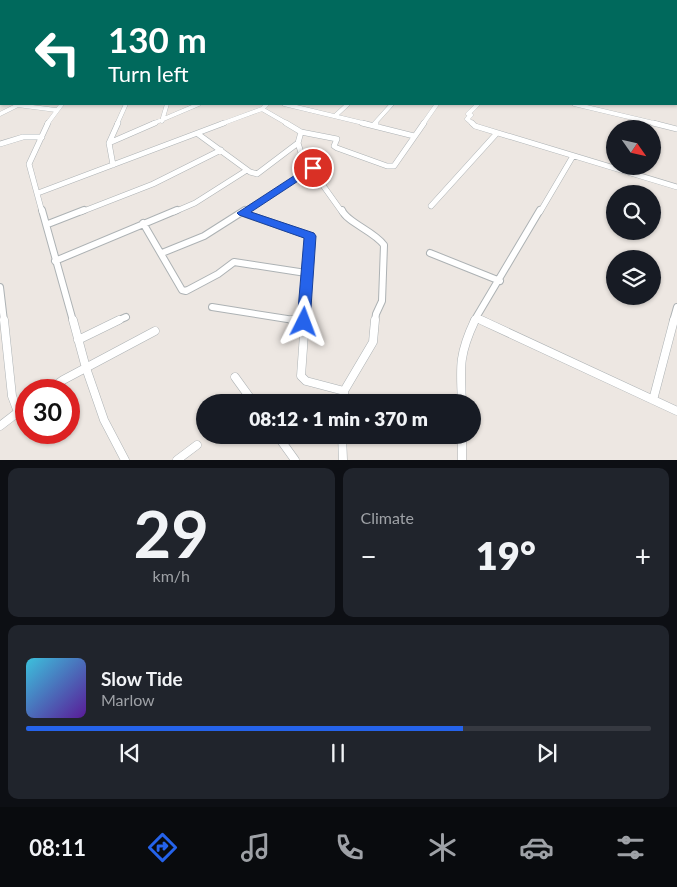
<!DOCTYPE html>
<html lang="en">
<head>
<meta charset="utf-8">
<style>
  body { margin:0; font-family:Lato,sans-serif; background:#20242c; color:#f1f3f6; height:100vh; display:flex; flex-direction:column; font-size:19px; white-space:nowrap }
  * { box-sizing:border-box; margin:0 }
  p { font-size:16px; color:#9ea1a6 }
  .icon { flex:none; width:28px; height:28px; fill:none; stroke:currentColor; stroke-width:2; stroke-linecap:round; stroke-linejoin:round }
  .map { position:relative; height:460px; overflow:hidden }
  .drawer { display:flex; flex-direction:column; gap:8px; padding:8px; background:#0d0f14; flex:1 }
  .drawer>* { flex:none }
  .top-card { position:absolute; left:0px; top:0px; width:678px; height:105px; box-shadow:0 1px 4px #0004; background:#00695c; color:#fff; overflow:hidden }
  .needle { width:32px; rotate:124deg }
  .fabs { position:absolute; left:606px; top:120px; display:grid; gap:10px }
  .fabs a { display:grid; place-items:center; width:55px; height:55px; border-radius:50%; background:#171b24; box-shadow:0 1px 4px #0004; font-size:25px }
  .speed { position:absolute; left:15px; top:379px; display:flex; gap:10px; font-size:25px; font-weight:700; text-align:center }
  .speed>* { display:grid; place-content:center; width:65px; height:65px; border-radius:50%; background:#171b24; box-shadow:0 1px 4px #0004; line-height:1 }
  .speed .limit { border:8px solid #d22; background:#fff; color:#111 }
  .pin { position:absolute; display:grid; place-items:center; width:42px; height:42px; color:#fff; margin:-21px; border:2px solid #fff; border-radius:50%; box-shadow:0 1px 5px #0007 }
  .me { position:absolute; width:55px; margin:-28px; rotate:3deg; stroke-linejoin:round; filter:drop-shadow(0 0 4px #0008) }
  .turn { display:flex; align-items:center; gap:18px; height:105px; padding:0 25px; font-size:22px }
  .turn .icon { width:65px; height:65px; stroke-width:2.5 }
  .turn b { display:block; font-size:35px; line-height:42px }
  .big { font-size:38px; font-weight:800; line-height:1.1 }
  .drawer .card { flex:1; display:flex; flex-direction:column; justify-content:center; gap:8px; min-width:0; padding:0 18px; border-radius:10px; background:#20242c }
  .drawer .dial { align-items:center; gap:0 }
  .dial b { font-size:65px; line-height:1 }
  .song { display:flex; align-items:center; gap:15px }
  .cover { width:60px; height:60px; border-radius:8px; background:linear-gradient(135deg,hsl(190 70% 55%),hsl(270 70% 35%)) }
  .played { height:5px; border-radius:2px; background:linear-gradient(90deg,#2563eb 70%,#363941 70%) }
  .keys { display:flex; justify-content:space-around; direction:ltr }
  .heat { display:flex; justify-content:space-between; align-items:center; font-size:28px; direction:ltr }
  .drawer .tiles { flex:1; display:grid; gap:8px; grid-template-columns:1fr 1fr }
  .card:last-child { grid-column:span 2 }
  .trip { position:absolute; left:196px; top:394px; width:285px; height:50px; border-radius:25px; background:#171b24; box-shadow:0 1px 4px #0004; font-weight:800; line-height:50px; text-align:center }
  .dock { display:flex; height:80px; justify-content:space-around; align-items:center; background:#090b0e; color:#9ea1a6 }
  .dock .icon { width:35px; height:35px }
  .dock .on { color:#2563eb }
  .dock b { font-size:22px; color:#f1f3f6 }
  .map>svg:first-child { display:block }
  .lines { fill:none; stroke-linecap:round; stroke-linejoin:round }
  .street-far4-casing { stroke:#adb2b4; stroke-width:4 }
  .street-far3-casing { stroke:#adb2b4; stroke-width:4.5 }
  .street-far2-casing { stroke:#adb2b4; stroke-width:6 }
  .street-far1-casing { stroke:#adb2b4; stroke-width:8 }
  .street-casing { stroke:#adb2b4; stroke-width:9 }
  .secondary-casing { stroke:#aeb4b7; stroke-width:1 }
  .street-far4 { stroke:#fff; stroke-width:3 }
  .street-far3 { stroke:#fff; stroke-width:4 }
  .street-far2 { stroke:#fff; stroke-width:5 }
  .street-far1 { stroke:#fff; stroke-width:6 }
  .street { stroke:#fff; stroke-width:8 }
  .secondary { fill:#fff; fill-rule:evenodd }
  .route { fill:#2563eb; stroke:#184099 }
</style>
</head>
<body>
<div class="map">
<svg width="677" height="460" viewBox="0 0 677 460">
  <rect width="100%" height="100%" fill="#ede7e2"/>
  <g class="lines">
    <!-- street-far4 casing -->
    <g class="street-far4-casing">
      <path id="street-far4" d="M37,0L40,1
        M101,0L107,1
        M127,0L133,1
        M137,0L145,1
        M196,0L206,1
        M266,0L271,1
        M433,0L442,1
        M511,0L527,1
        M70,1L73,0
        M174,1L176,0
        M296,1L298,0
        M388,1L390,0"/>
    </g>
    <!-- street-far3 casing -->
    <g class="street-far3-casing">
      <path id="street-far3" d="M284,104L367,124
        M574,104L658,124
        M17,105L56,110
        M262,109L288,124
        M0,114L20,104
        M335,116L348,104
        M162,121L167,104
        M47,124L62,104
        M117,124L126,104
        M152,124L199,104
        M221,124L262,109L267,104
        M374,124L392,104
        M423,124L437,104
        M473,124L467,119L471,115L468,114L478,104"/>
    </g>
    <!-- street-far2 casing -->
    <g class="street-far2-casing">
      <path id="street-far2" d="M286,123L301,132L298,143L302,156L342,212
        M362,123L414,136
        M472,123L475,126L677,187
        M653,123L677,129
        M374,125L376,123
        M301,132L337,139L334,146L337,148L387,166H394L424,123
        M198,134L250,172L257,174L298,143
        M109,143L118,123
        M0,144L23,137H42
        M113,165L109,143L155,123
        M38,193L224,123
        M431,206L497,133
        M42,212L29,164L48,123
        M81,212L153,184L221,150
        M174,212L195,203L247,170
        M243,212L313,168
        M540,212L573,156"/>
    </g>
    <!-- street-far1 casing -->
    <g class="street-far1-casing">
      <path id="street-far1" d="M42,210L73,321
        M342,210C346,222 374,231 384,245L382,301L376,314L375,321
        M243,213L310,236L305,321
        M143,223L182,290L186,291L218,274L234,262L306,273
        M48,224L84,210
        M162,253L204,236L245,210
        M430,253L500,281
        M55,261L177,210
        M0,287L4,321
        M212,307L300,321
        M476,318L484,321
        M117,321L126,317
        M474,321L540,210
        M673,321L677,307"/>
    </g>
    <!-- street casing -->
    <g class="street-casing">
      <path id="street" d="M4,320L12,396L18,412
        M73,320L86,368L104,420L125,460
        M292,320L303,322
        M305,320L301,376L306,381L344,391
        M481,320L677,411
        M78,340L119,320
        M235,377L253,402
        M49,390L63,380L155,331
        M653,400L674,320
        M344,402V391L373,342L375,320
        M462,402C460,366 459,354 475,320
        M0,426L26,406
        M277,435L295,460
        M342,435L343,460
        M462,435V460
        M177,460L197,445"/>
    </g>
    <!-- secondary casing -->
    <g class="secondary-casing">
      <path id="secondary" d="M312,0H325L327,1H316Z
        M670,0H675L676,1H672Z
        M676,13H677V15H676Z"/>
    </g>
    <!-- street-far4 -->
    <use href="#street-far4" class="street-far4"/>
    <!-- street-far3 -->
    <use href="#street-far3" class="street-far3"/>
    <!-- street-far2 -->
    <use href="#street-far2" class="street-far2"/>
    <!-- street-far1 -->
    <use href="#street-far1" class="street-far1"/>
    <!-- street -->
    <use href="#street" class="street"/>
    <!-- secondary -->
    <use href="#secondary" class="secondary"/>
  </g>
  <!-- route -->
  <path class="route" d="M309,166H316L318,168L251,212L314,233L316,236L310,322L308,326L304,327L299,326L297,322L304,238L239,215L237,213Z"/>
</svg>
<div class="fabs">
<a><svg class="needle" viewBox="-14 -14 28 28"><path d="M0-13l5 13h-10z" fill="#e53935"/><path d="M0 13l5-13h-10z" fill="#9ea1a6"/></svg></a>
<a><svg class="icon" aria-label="search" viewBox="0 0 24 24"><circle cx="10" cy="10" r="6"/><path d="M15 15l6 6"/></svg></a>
<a><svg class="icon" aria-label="layers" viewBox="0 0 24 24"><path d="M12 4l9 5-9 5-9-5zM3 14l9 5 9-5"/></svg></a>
</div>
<div class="speed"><div class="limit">30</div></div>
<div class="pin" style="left:313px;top:168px;background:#d93025"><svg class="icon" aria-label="arrive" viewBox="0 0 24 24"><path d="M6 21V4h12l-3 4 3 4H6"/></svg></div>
<svg class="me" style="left:304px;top:322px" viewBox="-20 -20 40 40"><path d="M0-17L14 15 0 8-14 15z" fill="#2563eb" stroke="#fff" stroke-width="4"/></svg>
<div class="trip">08:12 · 1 min · 370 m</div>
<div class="top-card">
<div class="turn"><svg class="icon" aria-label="left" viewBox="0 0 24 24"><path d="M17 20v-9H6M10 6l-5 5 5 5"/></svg><div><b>130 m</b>Turn left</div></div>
</div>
</div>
<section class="drawer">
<div class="tiles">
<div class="card dial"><b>29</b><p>km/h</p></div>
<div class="card"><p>Climate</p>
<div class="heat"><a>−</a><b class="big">19°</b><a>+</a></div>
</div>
<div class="card">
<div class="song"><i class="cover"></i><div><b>Slow Tide</b><p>Marlow</p></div></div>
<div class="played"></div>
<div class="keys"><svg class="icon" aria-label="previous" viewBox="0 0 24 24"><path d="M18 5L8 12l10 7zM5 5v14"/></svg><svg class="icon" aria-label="pause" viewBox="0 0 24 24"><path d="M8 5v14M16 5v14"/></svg><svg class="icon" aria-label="next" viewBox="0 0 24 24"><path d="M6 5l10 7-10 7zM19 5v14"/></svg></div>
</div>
</div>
</section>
<nav class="dock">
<b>08:11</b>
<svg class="icon on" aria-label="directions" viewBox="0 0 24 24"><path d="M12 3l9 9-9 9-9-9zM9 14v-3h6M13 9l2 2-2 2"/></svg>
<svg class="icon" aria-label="music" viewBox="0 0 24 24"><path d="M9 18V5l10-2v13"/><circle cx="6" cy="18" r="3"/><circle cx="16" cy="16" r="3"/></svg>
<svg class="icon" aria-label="phone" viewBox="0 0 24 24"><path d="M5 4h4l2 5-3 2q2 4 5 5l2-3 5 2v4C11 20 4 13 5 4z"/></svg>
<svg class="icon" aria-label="climate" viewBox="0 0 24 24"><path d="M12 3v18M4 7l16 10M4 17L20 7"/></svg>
<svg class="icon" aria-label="car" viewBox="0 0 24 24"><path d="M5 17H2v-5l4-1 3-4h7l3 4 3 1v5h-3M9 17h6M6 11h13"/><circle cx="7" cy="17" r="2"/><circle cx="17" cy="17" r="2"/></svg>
<svg class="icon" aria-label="filters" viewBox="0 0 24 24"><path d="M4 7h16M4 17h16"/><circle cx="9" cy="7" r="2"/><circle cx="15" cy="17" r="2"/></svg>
</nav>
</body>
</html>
